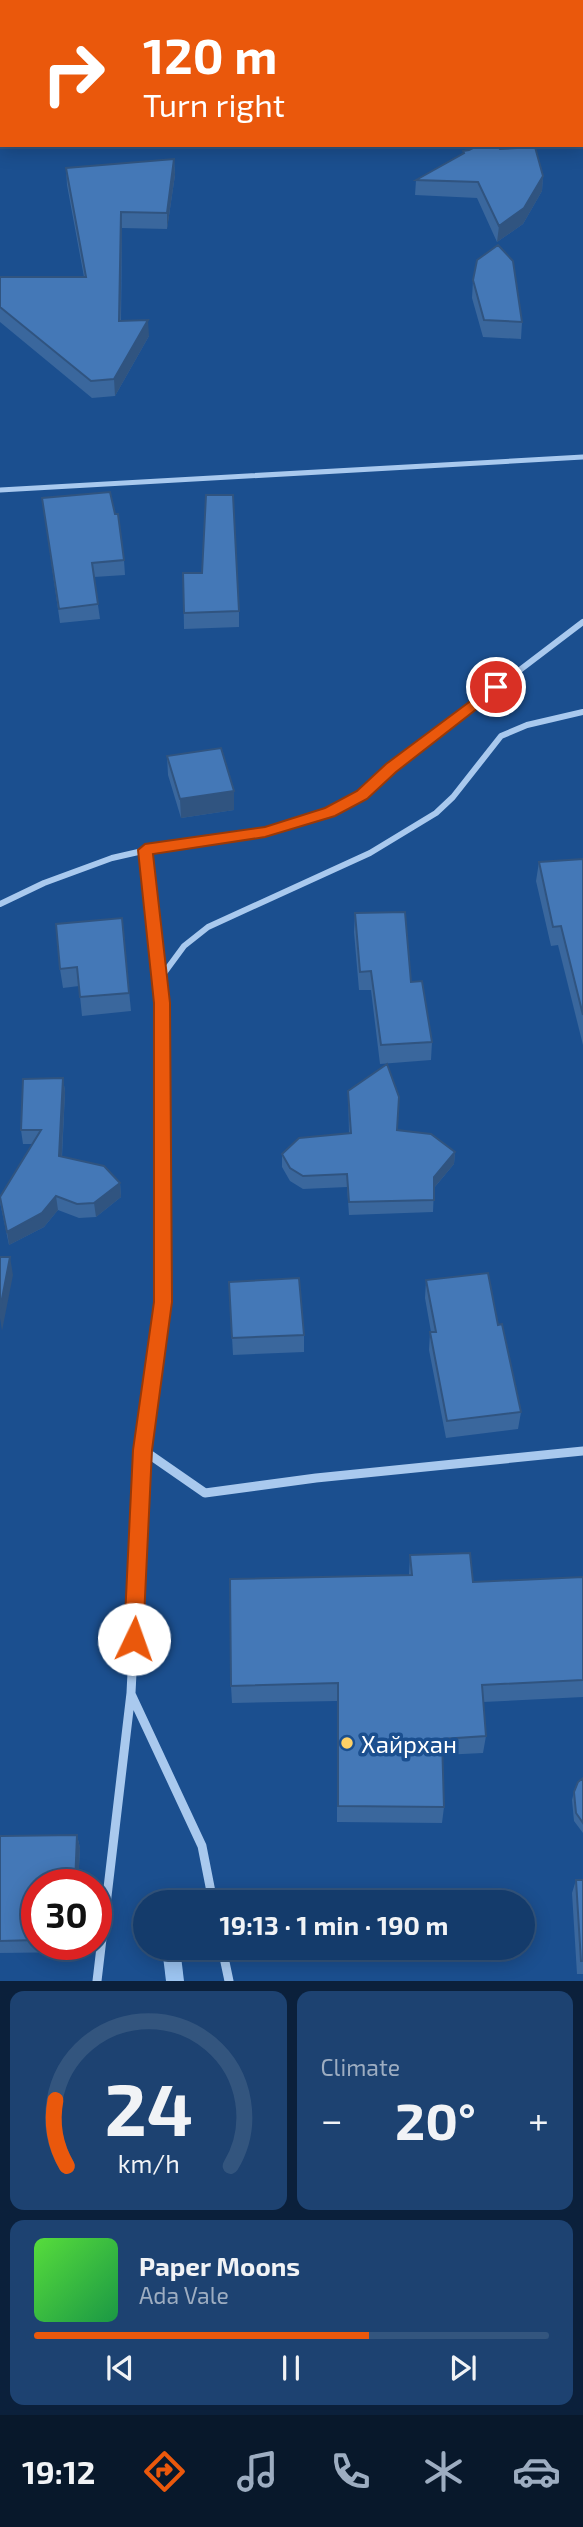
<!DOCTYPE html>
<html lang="en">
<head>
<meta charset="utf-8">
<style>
  body { margin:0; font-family:"Exo 2",sans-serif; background:#1d4271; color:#f1f3f6; height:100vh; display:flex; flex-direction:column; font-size:26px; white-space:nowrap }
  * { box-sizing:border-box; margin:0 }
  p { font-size:23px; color:#9dadc1 }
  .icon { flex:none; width:38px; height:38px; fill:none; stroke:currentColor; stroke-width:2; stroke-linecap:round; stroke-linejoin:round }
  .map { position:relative; height:1981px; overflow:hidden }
  .sheet { display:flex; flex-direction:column; gap:10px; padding:10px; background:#0b203b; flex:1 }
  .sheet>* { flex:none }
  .hud { position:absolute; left:0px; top:0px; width:584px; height:147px; box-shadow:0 4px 18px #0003,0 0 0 2px #33557e; background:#ea580c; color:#fff; overflow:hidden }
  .speed { position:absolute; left:21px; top:1869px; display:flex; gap:14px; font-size:35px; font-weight:700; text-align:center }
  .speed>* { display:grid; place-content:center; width:91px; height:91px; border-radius:50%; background:#143b6b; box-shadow:0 4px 18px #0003,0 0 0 2px #33557e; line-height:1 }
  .speed .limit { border:10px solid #d22; background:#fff; color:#111 }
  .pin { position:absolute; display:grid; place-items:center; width:60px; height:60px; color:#fff; margin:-30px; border:4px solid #fff; border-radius:50%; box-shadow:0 2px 7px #0007 }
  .me { position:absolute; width:77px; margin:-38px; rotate:3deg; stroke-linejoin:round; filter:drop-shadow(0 0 5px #0008) }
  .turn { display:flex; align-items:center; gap:24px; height:147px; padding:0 28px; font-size:32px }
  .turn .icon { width:91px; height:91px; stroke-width:2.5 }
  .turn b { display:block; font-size:49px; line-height:60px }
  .big { font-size:52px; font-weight:700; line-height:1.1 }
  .sheet .widget { flex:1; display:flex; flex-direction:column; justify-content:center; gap:10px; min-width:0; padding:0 24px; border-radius:14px; background:#1d4271 }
  .sheet .dial { align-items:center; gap:0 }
  .dial svg { height:182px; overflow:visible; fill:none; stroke:#33557e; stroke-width:7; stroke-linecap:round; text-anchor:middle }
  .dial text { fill:#f1f3f6; stroke:none }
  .song { display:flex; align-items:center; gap:21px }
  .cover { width:84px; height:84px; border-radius:10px; background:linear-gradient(135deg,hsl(110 70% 55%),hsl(140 70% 35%)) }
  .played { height:7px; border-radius:4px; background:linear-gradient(90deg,#ea580c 65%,#33557e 65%) }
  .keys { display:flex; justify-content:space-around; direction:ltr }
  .heat { display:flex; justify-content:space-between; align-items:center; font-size:38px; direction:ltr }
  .sheet .tiles { flex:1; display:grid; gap:10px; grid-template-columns:1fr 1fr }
  .widget:last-child { grid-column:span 2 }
  .trip { position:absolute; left:133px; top:1890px; width:402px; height:70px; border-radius:35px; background:#143b6b; box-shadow:0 4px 18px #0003,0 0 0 2px #33557e; font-weight:700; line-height:70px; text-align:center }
  .tab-bar { display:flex; height:112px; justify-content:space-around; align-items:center; background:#08182b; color:#9dadc1 }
  .tab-bar .icon { width:49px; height:49px }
  .tab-bar .selected { color:#ea580c }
  .tab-bar b { font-size:32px; color:#f1f3f6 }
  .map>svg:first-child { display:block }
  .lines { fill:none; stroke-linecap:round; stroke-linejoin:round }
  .stream { fill:#9cc4f0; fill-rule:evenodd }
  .street-far2 { stroke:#a9c9ee; stroke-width:5 }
  .street-far1 { stroke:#a9c9ee; stroke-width:6 }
  .street { stroke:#a9c9ee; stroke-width:9 }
  .wall { fill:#3a679d }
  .shaded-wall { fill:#305480 }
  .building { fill:#4478b7; stroke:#305480; stroke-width:2 }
  .route { fill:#ea580c; stroke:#983908; stroke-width:2 }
  .poi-dot { fill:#ffd166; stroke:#1b4f8f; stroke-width:2.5 }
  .labels { text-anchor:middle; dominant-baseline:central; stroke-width:7; stroke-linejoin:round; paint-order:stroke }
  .near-poi-label { font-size:24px; fill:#fff; stroke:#1b4f8f; text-anchor:start }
</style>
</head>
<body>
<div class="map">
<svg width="583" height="1981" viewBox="0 0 583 1981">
  <rect width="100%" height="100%" fill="#1b4f8f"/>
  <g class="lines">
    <!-- stream -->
    <path class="stream" d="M162,1948H180L184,1981H166Z"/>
    <!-- street-far2 -->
    <path class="street-far2" d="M0,490L583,457"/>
    <!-- street-far1 -->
    <path class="street-far1" d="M145,850L161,1003L162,1153
      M0,904L44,883L112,858L147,850L260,832L317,818L342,807L363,794L391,768L583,622
      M159,980L184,946L208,927L370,853L436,813L453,797L501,736L527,725L583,712"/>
    <!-- street -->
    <path class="street" d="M143,1450L205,1493L316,1478L583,1451
      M131,1694L202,1846L213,1902
      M222,1948L229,1981
      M97,1981L131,1693L143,1450L163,1302L162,1152"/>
  </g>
  <!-- wall -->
  <path class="wall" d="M500,149L543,176L542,191L523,224L497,242L477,198L415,195L416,180L463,154V151Z
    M174,159L175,175L167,229L122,228L121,321L149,336L115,396L92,398L0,322V277H84L67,185L66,168Z
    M473,280L522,322L521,339L483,337L472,298Z
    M42,498L124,560L125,575L94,577L100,619L60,623Z
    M183,573L239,611V627L184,629Z
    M167,756L234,791V810L181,818L168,775Z
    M583,859V1045L558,945L551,946L536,881L539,862Z
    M355,913L411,982L432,1042L431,1060L380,1064L371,990H359L354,932Z
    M122,918L131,1011L82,1016L79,986L63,988L60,969Z
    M63,1078L65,1092L62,1157L120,1183L121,1197L96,1217L79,1218L58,1210L44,1227L9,1245L0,1202L33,1144H23L21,1130Z
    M348,1091L397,1130L455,1152L454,1164L434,1188L433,1212L349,1215L347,1187L303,1189L290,1181L282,1167V1154L349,1133Z
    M426,1280L498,1325L521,1412L518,1429L446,1438L429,1350L430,1332H431L425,1298Z
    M229,1282L304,1335V1352L233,1355Z
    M410,1555L473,1582L583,1577V1697L483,1702L486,1736L483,1753L442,1755L444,1807L442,1823L337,1822V1701L232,1703L231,1686L409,1575Z
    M583,1778V1833L574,1821L572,1800L574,1792Z
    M77,1835L80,1848L78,1885H37V1944H75V1952L0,1953V1836Z
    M576,1880H583V1974H577L572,1893Z"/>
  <!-- shaded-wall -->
  <path class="shaded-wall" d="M174,159L175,175L167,229V213Z
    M543,176L542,191L523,224L497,242L499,226Z
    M121,212L122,228L120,337L119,321Z
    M148,320L149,336L115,396L114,379Z
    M234,791V810L181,818L180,799Z
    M63,1078L65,1092L61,1170L59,1156Z
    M455,1152L454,1164L433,1189L434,1177Z
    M120,1183L121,1197L96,1217L94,1203Z
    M56,1196L58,1210L44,1227L9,1245L7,1232Z
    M10,1257L13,1275L2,1331L0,1318V1309Z
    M77,1835L80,1848L78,1885H75Z"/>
  <!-- building -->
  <path class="building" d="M262,0H302V2H263Z
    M432,0H583V37V2H432Z
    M479,145H499L500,149L535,147L543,176L524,208L499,226L478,182L416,180L464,153L463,151L469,150Z
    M174,159L167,213L121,212L119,321L148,320L114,379L91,381L0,307V277H86L66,168Z
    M498,245L513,261L522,322L484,320L473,280L477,260Z
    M110,492L115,514H118L124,560L92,563L98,604L59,609L42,498Z
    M206,495H233L239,611L184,613L183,573H202Z
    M221,748L234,791L180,799L167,756Z
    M583,859V1015L561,926L553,927L539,862Z
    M405,912L411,982L422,981L432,1042L381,1045L371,971L360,972L355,913Z
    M122,918L129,993L80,997L77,967L60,969L56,924Z
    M387,1064L399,1097L397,1130L431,1134L455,1152L434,1177V1200L349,1202L347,1174L303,1176L290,1168L282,1154L299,1138L351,1133L348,1091Z
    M63,1078L59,1156L104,1166L120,1183L94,1203L77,1204L56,1196L42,1213L7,1232L0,1197L41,1130H21L23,1079Z
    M0,1257H10L0,1309Z
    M488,1273L498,1325L502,1324L521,1412L447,1421L430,1332H436L426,1280Z
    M299,1278L304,1335L232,1338L229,1282Z
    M470,1553L473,1582L583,1577V1680L482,1685L486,1736L442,1739L444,1807L338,1806V1683L231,1686L230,1579L412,1575L410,1555Z
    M583,1778V1823L576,1813L574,1792L578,1782Z
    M77,1835L75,1885H37V1940L0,1941V1836Z
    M576,1880H583V1961H581Z"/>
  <!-- route -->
  <path class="route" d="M496,682L503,687L501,690L396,772L367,799L335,816L265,837L153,854L170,1003L172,1302L152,1450L143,1639L140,1646L134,1648L127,1646L124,1639L133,1450L154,1302V1003L138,850L145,844L265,827L325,808L357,791L386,764Z"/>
  <!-- markers -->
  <circle class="poi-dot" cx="347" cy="1743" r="7"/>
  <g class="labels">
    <!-- near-poi labels -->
    <g class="near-poi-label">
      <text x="361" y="1743">Хайрхан</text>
    </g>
  </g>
</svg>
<div class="speed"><div class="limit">30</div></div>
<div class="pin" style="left:496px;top:687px;background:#d93025"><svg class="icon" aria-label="arrive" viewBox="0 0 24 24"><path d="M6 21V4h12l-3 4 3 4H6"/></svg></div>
<svg class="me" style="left:134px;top:1639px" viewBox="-20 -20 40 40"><circle r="19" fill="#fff"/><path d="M0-13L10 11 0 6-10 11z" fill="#ea580c"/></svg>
<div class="trip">19:13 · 1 min · 190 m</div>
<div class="hud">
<div class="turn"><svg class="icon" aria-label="right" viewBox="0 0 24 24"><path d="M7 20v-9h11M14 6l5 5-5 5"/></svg><div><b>120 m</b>Turn right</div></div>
</div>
</div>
<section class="sheet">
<div class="tiles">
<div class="widget dial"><svg viewBox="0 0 100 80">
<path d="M14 69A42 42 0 1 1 86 69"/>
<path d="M14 69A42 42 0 0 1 9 40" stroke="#ea580c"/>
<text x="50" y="56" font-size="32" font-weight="700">24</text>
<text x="50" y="72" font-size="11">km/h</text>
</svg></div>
<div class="widget"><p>Climate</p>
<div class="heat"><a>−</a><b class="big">20°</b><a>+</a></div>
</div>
<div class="widget">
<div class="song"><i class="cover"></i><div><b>Paper Moons</b><p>Ada Vale</p></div></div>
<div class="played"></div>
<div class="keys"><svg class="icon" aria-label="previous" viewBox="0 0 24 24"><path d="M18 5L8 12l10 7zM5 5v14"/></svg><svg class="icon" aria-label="pause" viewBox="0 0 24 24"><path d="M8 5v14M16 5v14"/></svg><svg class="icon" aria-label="next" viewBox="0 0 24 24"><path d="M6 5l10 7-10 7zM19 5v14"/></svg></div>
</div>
</div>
</section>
<nav class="tab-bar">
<b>19:12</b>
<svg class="icon selected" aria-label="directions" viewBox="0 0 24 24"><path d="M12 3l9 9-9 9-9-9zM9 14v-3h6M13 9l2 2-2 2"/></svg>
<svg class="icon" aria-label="music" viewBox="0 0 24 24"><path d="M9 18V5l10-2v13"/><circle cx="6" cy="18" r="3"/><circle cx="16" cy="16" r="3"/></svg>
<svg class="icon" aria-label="phone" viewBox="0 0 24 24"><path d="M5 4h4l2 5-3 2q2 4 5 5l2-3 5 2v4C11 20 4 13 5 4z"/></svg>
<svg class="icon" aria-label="climate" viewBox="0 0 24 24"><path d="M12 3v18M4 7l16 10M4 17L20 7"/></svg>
<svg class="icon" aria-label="car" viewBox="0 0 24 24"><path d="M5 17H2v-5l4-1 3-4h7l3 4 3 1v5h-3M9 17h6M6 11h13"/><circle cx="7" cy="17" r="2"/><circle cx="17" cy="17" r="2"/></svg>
</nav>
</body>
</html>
